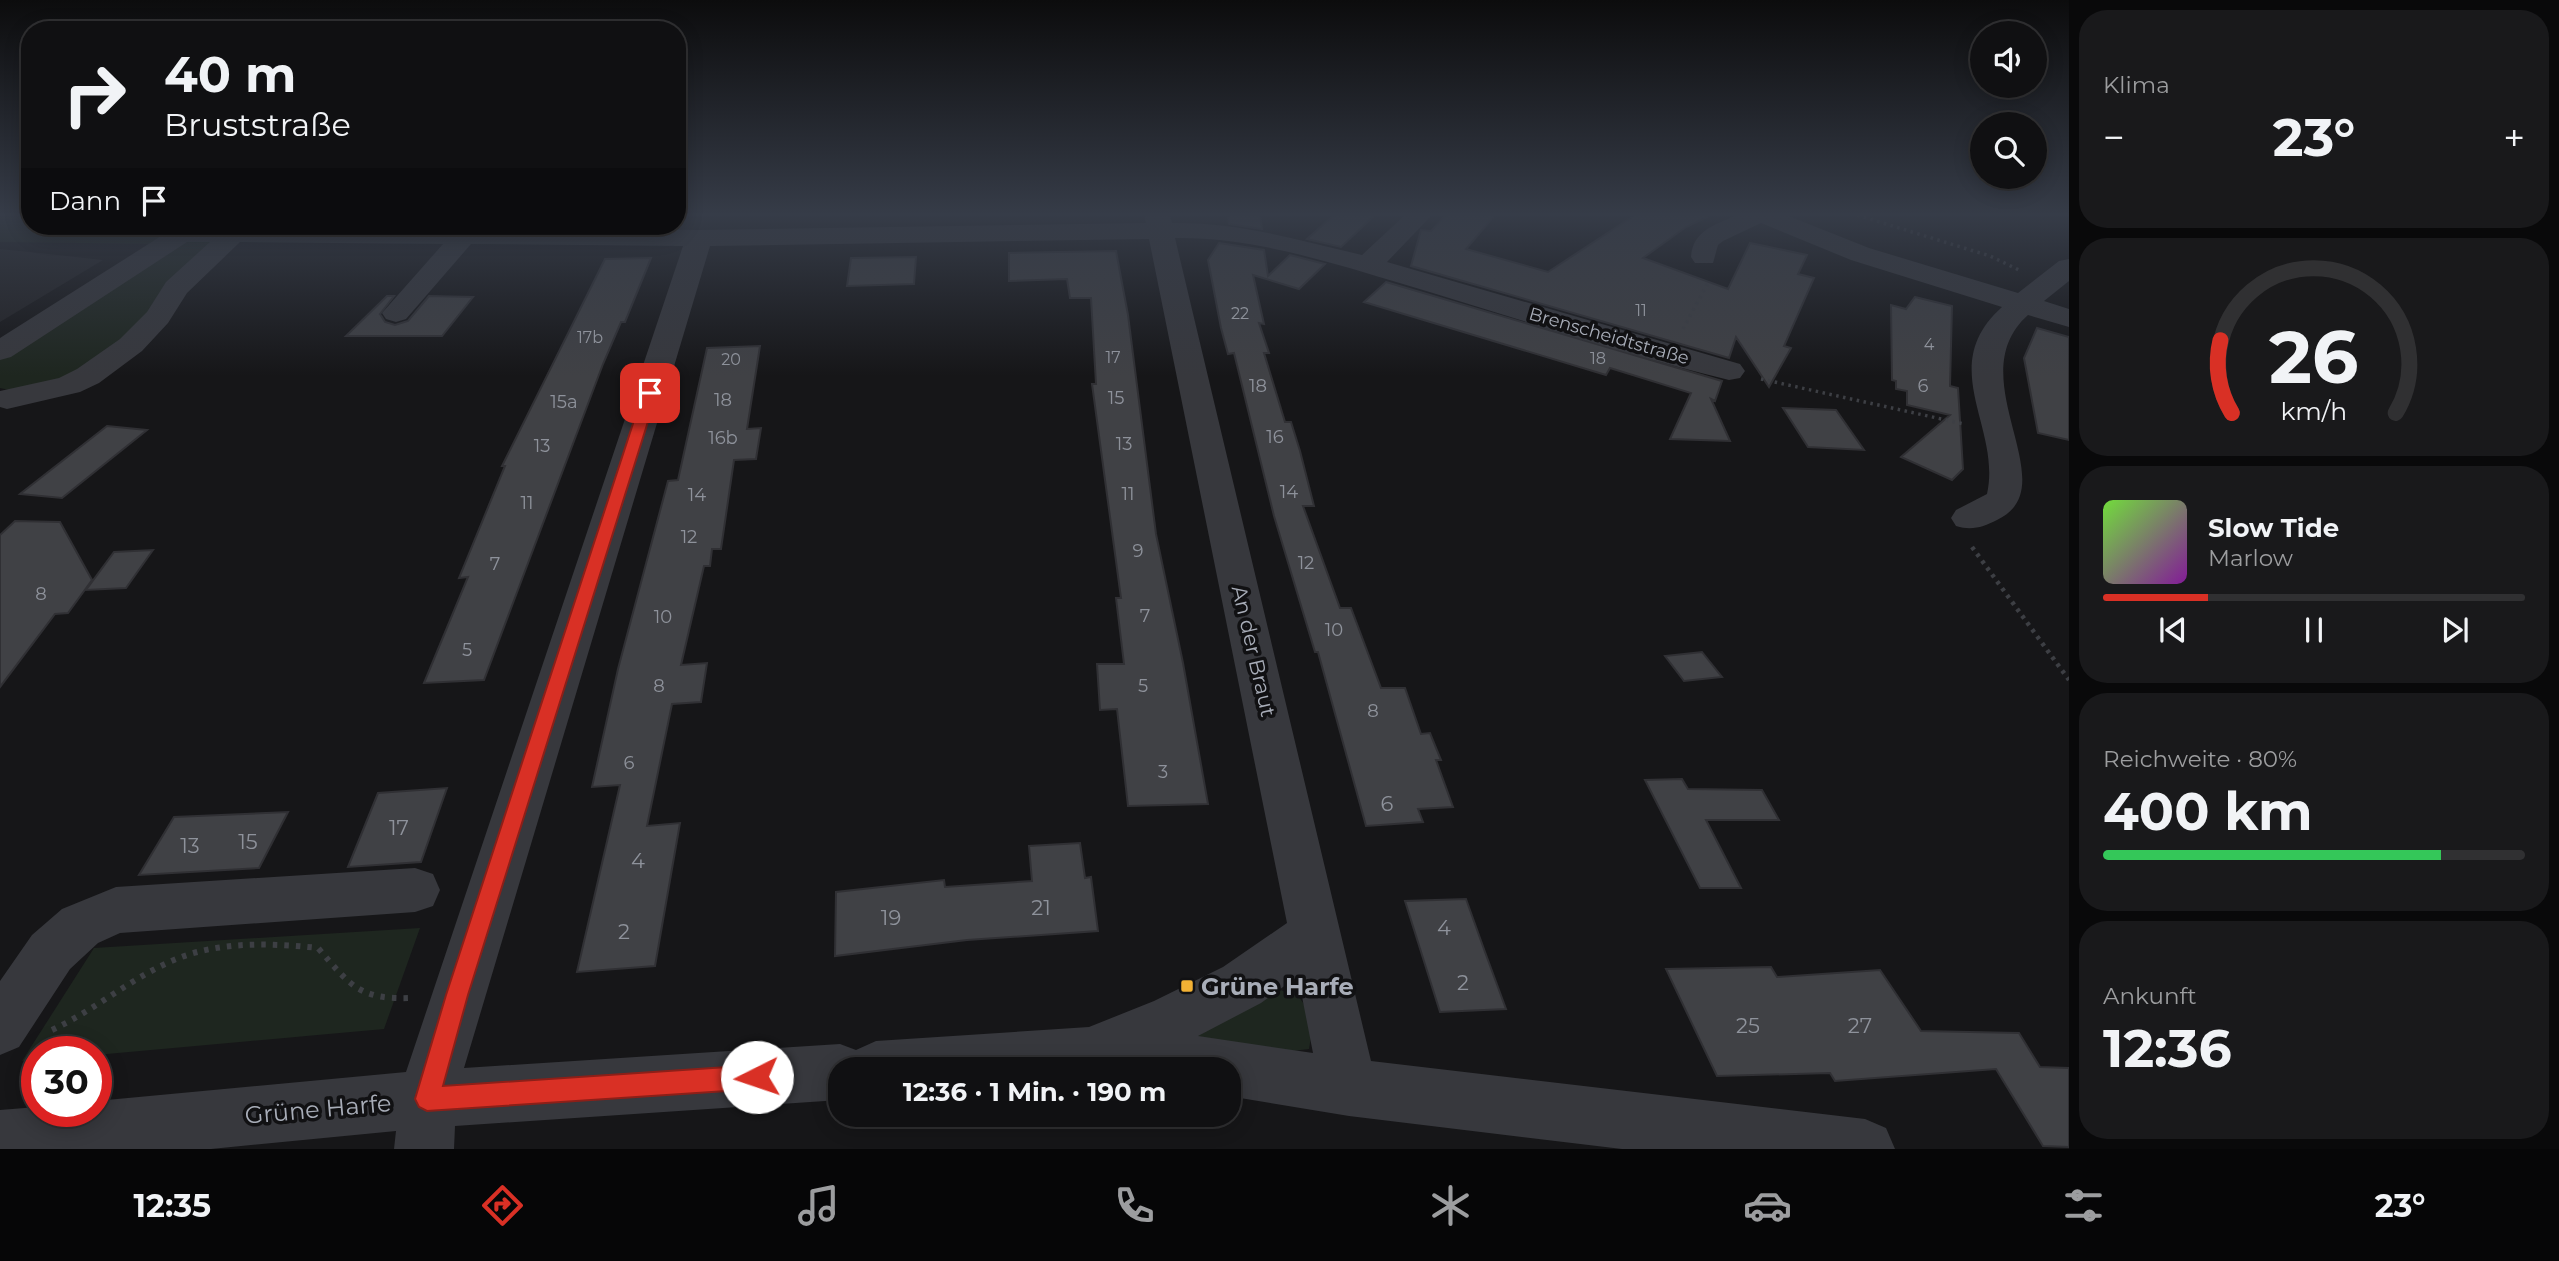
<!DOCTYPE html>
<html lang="de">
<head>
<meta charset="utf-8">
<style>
  body { margin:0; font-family:Montserrat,sans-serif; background:#19191b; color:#f1f3f6; height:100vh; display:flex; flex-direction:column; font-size:26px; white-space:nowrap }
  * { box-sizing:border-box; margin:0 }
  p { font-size:23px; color:#9c9d9f }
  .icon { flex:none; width:38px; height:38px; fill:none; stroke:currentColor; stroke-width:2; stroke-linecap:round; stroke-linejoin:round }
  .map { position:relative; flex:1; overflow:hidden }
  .side { display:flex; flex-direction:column; gap:10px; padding:10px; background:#09090a; width:490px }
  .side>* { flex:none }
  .top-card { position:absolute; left:21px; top:21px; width:665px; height:214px; border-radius:28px; box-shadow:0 4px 18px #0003,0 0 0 2px #303032; background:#101012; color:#f1f3f6; overflow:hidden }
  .tools { position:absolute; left:1970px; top:21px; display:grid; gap:14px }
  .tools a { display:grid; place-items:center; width:77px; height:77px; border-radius:50%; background:#101012; box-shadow:0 4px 18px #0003,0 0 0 2px #303032; font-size:35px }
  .speed { position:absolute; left:21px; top:1036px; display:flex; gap:14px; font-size:35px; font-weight:700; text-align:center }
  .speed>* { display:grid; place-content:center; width:91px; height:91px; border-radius:50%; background:#101012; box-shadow:0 4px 18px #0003,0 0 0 2px #303032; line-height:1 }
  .speed .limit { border:10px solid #d22; background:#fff; color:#111 }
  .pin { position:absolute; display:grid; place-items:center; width:60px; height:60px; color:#fff; margin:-30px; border-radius:14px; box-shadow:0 4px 10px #0006 }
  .me { position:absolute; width:77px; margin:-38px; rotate:266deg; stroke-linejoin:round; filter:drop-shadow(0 0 5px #0008) }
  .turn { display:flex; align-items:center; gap:24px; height:147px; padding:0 28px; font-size:32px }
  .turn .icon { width:91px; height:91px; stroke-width:2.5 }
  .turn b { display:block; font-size:49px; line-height:60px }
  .then { display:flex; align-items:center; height:66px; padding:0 28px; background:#0003; gap:14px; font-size:26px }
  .big { font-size:52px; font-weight:700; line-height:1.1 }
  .side .card { flex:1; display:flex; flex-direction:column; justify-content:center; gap:10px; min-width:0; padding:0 24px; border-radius:28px; background:#19191b }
  .side .dial { align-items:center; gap:0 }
  .dial svg { height:182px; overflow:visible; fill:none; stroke:#303032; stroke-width:7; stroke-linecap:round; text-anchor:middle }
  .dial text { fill:#f1f3f6; stroke:none }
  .song { display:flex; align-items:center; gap:21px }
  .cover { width:84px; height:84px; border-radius:10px; background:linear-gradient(135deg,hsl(100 70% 55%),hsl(290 70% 35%)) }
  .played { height:7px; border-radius:4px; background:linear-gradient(90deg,#d93025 25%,#303032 25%) }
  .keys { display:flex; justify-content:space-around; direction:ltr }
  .heat { display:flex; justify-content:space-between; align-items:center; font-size:38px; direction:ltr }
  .charge { height:10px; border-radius:5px; background:linear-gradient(90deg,#34c759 80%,#303032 0) }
  .trip { position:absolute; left:828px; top:1057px; width:413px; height:70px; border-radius:28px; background:#101012; box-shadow:0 4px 18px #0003,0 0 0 2px #303032; font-weight:700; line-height:70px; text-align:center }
  .menu { display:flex; height:112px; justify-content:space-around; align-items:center; background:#060607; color:#9c9d9f }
  .menu .icon { width:49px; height:49px }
  .menu .selected { color:#d93025 }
  .menu b { font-size:32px; color:#f1f3f6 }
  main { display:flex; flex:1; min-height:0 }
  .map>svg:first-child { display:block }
  .built { fill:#222225 }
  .green { fill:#1e261f }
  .building { fill:#404145; stroke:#303034; stroke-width:2 }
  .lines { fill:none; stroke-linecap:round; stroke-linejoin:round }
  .path-far2 { stroke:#3d3f44; stroke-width:3.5; stroke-dasharray:2.5 4.5; stroke-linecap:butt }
  .path-far1 { stroke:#3d3f44; stroke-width:4.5; stroke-dasharray:3.5 5; stroke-linecap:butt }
  .path { stroke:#3d3f44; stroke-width:6; stroke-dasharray:4.5 7; stroke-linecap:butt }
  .minor { fill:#37383d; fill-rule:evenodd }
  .route { fill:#d93025; stroke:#8d1f18; stroke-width:2 }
  .poi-dot { fill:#f2b134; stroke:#111113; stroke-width:2.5 }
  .labels { text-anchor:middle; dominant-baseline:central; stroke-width:7; stroke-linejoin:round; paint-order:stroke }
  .far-number-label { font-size:16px; fill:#8e929b }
  .far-street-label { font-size:18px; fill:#a8adb8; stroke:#111113 }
  .number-label { font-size:18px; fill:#8e929b }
  .street-label { font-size:21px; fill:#a8adb8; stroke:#111113 }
  .near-number-label { font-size:21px; fill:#8e929b }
  .near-poi-label { font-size:24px; font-weight:bold; fill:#a8adb8; stroke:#111113; text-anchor:start }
  .near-street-label { font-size:24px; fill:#a8adb8; stroke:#111113 }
</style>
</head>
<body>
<main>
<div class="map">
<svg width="2069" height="1149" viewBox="0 0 2069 1149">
  <rect width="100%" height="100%" fill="#161618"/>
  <!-- built -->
  <path class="built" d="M0,249L49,254L103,260L0,322Z"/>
  <!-- green -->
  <path class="green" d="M0,215H30V226H181L168,233L227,237L154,318L70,382L18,392L0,388V352L155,244L0,242Z
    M420,928L384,1029L96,1055V1052H37V1060L22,1061L94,948Z
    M1270,986L1299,997L1314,1019L1309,1049L1268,1054L1185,1040Z"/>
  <!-- building -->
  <path class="building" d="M1228,215H1260L1262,229L1229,224Z
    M1334,215H1375L1341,247L1307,239Z
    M1446,215H1495L1466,249L1548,272L1635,215H1711L1686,227L1643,258L1728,289L1750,243L1807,255L1798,274L1814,278L1784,346L1791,348L1769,387L1736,337L1729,358L1411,266L1421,230L1431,231Z
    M1219,243L1264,250L1268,276L1290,255L1325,264L1299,289L1253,275L1264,324L1259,323L1269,353H1264L1285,422H1291L1300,451L1314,506H1303L1340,608H1351L1381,688H1405L1421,734L1430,733L1441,760H1436L1453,807L1418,809L1423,822L1366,826L1318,652H1315L1274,516L1234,353L1228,354L1221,328L1208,260Z
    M1116,251L1128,315L1156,534L1183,663L1208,804L1128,806L1117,709L1100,710L1097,664H1124L1116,598H1121L1092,384H1096L1091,298H1070L1067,279L1009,281V253Z
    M916,257L914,284L847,286L851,258Z
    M651,258L625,322H621L603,364L484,680L424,683L468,577L459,578L505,466H502L605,259Z
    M1386,282L1722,381L1715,401L1711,399L1730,441L1670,439L1691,393L1610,368L1606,375L1364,302Z
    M387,296H394L380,314L385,322L395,325L408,321L429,296L473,297L442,336H346Z
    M1915,297L1952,306L1950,386L1958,388L1963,469L1952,480L1901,457L1950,415L1907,405V391L1896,389V381L1892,380L1891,305L1906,309Z
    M2037,328L2069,337V440L2038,433L2024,358Z
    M760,346L747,429L761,428L756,459L734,460L721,549H712L710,566H704L681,665L707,663L701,702L672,704L647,826L680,823L655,966L577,972L620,785L592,787L618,669L668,481L678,480L707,348Z
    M1783,408L1836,410L1864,450L1808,447Z
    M107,426L147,430L62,498L20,494Z
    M15,521L60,522L92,580L68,613L55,614L0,687V535Z
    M153,550L126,588L86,590L114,552Z
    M1702,652L1722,677L1684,681L1665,656Z
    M1682,779L1688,789L1762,790L1779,820H1706L1741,888H1700L1645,780Z
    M447,788L421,862L348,867L378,793Z
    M288,812L259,868L139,875L174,817Z
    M1080,843L1085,878L1091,877L1098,931L967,940L835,956L836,892L944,880L945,887L1032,881L1029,846Z
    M1466,899L1485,952L1506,1009L1440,1012L1405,901Z
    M1771,967L1777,977L1880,970L1921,1031L2019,1033L2040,1067L2069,1068V1147L2043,1146L1996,1069L1835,1081L1830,1073L1717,1076L1666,969Z"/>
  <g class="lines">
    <!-- path-far2 -->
    <path class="path-far2" d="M1857,215L1990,256L2019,270
      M1683,329L1709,281
      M1761,379L1964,424"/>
    <!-- path-far1 -->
    <path class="path-far1" d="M1972,547L2069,680"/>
    <!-- path -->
    <path class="path" d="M52,1030C95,1010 131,978 174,960C218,941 271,943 318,948C350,985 359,1000 411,998"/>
    <!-- minor -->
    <path class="minor" d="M1144,215H1170L1172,223C1238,222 1299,240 1362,255L1405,215H1432L1387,262L1740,364L1745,371L1740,378L1729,380C1619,353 1511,316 1403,284C1329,262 1253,237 1175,238L1371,1061L1865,1119L1886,1128L1895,1149H1622L1349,1116L1228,1096V1069H840V1100L455,1126L454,1149H394L396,1131L211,1149H0V1110L37,1107V1111H96V1101L406,1072L683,246L471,244L406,319L396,322L386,319L382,313L443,244L240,242L187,293L168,323L142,351L99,383L80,392L7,409L0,407V391L59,378L77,369L120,339L147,312L166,282L210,242H187L11,357L0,360V338L177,226L699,230L1146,223ZM1149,239L1287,923L1223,967L1154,1001L1089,1027L876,1041L856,1050L840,1044L464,1068L710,246ZM1298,976L1313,1053L1198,1036L1261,1003Z
      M1737,215H1786L1869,248L2018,293L2059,261L2069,259V281L2044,301L2069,309V327L2028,315C1957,378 2069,486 1997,520C1983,527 1972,531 1956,526L1951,518L1956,510L1987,494C2002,427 1935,367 2002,307L1851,260L1761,223L1723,241L1718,245L1713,263H1695L1691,257C1693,230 1715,225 1737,215Z
      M415,868L433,874L440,890L433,906L415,912L120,933L98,943L70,969L19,1047L0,1055V981L32,935L62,909L116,887Z"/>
  </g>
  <!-- sky -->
  <linearGradient id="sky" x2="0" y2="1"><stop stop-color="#0c0c0d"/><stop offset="0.57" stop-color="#363c48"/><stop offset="1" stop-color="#363c48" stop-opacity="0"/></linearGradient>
  <rect width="2069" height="376" fill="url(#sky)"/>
  <!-- route -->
  <path class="route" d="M650,389L657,393L468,995L443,1086L757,1065L766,1069L769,1077L766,1085L757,1089L427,1111L419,1107L415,1099L446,995L643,393Z"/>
  <!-- markers -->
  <rect class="poi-dot" x="1180" y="979" width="14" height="14" rx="3.5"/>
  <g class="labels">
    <!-- far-number labels -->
    <g class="far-number-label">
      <text x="1641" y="310">11</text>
      <text x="1240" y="313">22</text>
      <text x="590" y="337">17b</text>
      <text x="1929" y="344">4</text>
      <text x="1113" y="357">17</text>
      <text x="1598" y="358">18</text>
      <text x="731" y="359">20</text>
    </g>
    <!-- far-street labels -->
    <g class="far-street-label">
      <text transform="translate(1609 336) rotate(16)">Brenscheidtstraße</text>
    </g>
    <!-- number labels -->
    <g class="number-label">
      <text x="1258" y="386">18</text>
      <text x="1923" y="386">6</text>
      <text x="1116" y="398">15</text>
      <text x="723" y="400">18</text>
      <text x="564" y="402">15a</text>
      <text x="1275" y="437">16</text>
      <text x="723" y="438">16b</text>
      <text x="1124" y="444">13</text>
      <text x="542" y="446">13</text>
      <text x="1289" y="492">14</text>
      <text x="1128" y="494">11</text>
      <text x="697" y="495">14</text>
      <text x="527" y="503">11</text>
      <text x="689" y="537">12</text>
      <text x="1138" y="551">9</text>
      <text x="1306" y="563">12</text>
      <text x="495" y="564">7</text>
      <text x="41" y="594">8</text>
      <text x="1145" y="616">7</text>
      <text x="663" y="617">10</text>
      <text x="1334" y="630">10</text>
      <text x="467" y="650">5</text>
      <text x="659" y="686">8</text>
      <text x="1143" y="686">5</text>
      <text x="1373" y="711">8</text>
      <text x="629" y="763">6</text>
      <text x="1163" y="772">3</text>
    </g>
    <!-- street labels -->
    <g class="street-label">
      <text transform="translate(1254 651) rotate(77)">An der Braut</text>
    </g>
    <!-- near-number labels -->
    <g class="near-number-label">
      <text x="1387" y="803">6</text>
      <text x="399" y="827">17</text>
      <text x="248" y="841">15</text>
      <text x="190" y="845">13</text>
      <text x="638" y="860">4</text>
      <text x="1041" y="907">21</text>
      <text x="891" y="917">19</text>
      <text x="1444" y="927">4</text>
      <text x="624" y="931">2</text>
      <text x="1463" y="982">2</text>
      <text x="1748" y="1025">25</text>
      <text x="1860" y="1025">27</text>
    </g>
    <!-- near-poi labels -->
    <g class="near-poi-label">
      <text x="1201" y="986">Grüne Harfe</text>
    </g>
    <!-- near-street labels -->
    <g class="near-street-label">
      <text transform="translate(318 1109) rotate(-5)">Grüne Harfe</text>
    </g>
  </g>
</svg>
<div class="tools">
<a><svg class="icon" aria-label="sound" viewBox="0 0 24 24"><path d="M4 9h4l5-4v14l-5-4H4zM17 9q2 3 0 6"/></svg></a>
<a><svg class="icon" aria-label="search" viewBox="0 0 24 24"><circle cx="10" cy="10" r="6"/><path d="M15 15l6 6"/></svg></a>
</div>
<div class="speed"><div class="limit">30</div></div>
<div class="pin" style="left:650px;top:393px;background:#d93025"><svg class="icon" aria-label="arrive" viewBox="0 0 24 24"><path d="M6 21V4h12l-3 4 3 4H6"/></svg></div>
<svg class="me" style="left:757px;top:1077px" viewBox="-20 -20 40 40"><circle r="19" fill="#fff"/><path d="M0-13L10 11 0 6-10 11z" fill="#d93025"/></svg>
<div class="trip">12:36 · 1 Min. · 190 m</div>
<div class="top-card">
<div class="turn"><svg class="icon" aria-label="right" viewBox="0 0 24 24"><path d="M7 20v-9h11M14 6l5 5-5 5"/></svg><div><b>40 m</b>Bruststraße</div></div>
<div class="then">Dann<svg class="icon" aria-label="arrive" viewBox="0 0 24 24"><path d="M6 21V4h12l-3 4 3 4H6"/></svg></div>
</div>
</div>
<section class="side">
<div class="card"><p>Klima</p>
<div class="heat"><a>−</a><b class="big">23°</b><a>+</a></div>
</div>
<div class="card dial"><svg viewBox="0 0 100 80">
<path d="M14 69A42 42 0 1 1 86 69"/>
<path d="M14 69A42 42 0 0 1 9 37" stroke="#d93025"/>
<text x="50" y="56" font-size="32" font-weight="700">26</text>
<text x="50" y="72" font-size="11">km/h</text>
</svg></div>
<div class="card">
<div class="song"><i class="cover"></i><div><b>Slow Tide</b><p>Marlow</p></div></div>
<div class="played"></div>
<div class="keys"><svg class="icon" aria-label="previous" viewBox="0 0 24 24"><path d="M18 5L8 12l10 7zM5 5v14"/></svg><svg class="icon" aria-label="pause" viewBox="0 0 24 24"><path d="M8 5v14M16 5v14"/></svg><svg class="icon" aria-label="next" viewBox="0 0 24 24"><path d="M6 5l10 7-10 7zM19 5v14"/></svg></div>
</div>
<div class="card"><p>Reichweite · 80%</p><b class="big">400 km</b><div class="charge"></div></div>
<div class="card"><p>Ankunft</p><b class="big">12:36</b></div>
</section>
</main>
<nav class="menu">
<b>12:35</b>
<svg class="icon selected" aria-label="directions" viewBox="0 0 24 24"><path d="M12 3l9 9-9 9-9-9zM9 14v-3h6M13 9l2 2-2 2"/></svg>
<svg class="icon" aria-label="music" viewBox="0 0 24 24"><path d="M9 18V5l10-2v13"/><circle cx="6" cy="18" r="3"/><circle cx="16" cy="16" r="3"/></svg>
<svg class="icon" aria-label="phone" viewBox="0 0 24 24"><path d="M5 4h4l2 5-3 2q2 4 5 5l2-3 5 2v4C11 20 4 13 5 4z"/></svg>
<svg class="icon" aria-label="climate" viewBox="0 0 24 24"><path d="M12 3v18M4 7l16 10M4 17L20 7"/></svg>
<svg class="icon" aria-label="car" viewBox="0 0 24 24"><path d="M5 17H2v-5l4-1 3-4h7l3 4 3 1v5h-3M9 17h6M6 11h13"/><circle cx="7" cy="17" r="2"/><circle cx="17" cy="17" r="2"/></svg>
<svg class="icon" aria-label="filters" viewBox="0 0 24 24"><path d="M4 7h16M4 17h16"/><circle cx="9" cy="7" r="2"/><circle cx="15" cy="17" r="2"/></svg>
<b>23°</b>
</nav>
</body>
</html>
